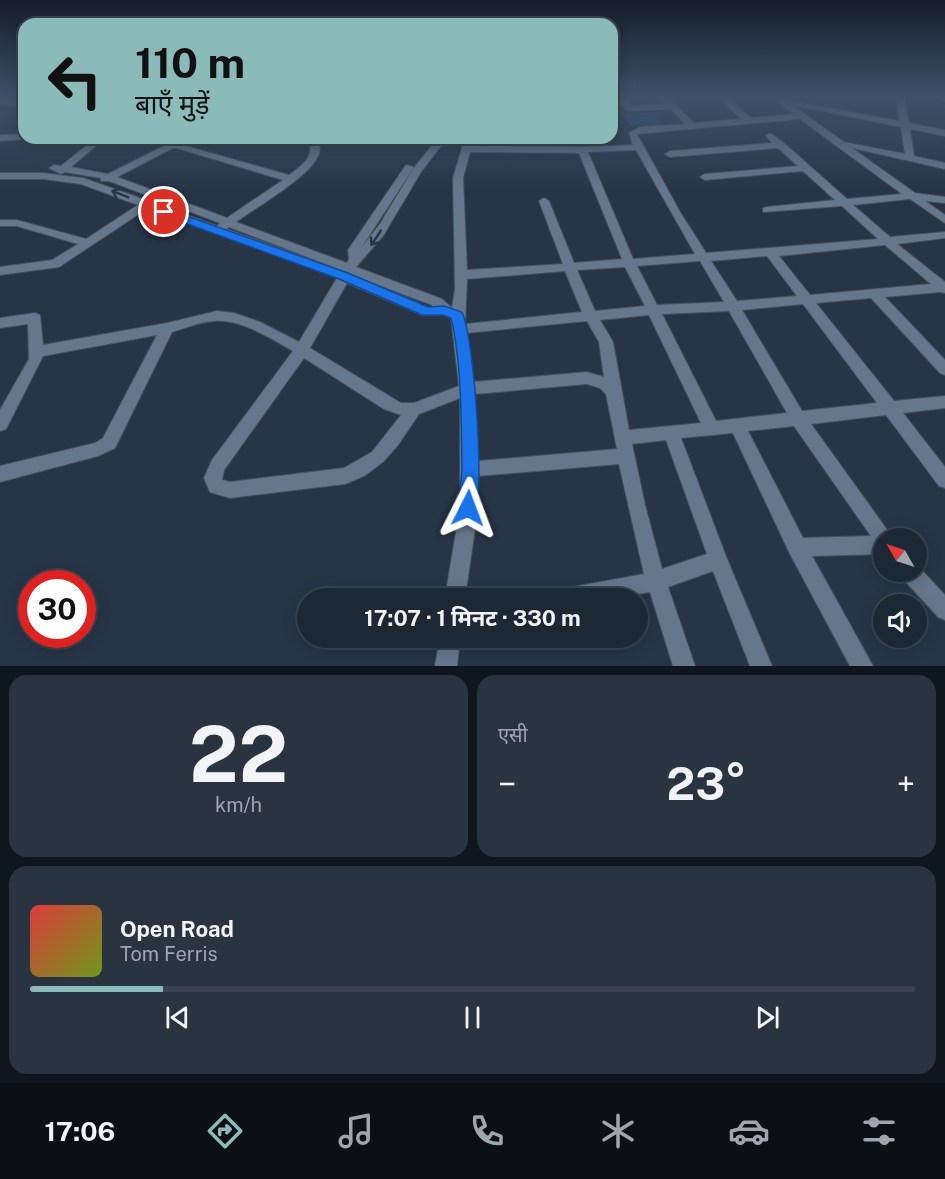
<!DOCTYPE html>
<html lang="hi">
<head>
<meta charset="utf-8">
<style>
  body { margin:0; font-family:"Public Sans","Noto Sans Devanagari",sans-serif; background:#2a3441; color:#f1f3f6; height:100vh; display:flex; flex-direction:column; font-size:22px; white-space:nowrap }
  * { box-sizing:border-box; margin:0 }
  p { font-size:20px; color:#a0a6ad }
  .icon { flex:none; width:33px; height:33px; fill:none; stroke:currentColor; stroke-width:2; stroke-linecap:round; stroke-linejoin:round }
  .map { position:relative; height:666px; overflow:hidden }
  .sheet { display:flex; flex-direction:column; gap:9px; padding:9px; background:#10161d; flex:1 }
  .sheet>* { flex:none }
  .top-card { position:absolute; left:18px; top:18px; width:600px; height:126px; border-radius:18px; box-shadow:0 3px 15px #0003,0 0 0 2px #3b4450; background:#8bbbb9; color:#111; overflow:hidden }
  .needle { width:39px; rotate:309deg }
  .buttons { position:absolute; left:873px; top:528px; display:grid; gap:12px }
  .buttons a { display:grid; place-items:center; width:54px; height:54px; border-radius:50%; background:#1d2835; box-shadow:0 3px 15px #0003,0 0 0 2px #3b4450; font-size:30px }
  .speed { position:absolute; left:18px; top:570px; display:flex; gap:12px; font-size:30px; font-weight:700; text-align:center }
  .speed>* { display:grid; place-content:center; width:78px; height:78px; border-radius:50%; background:#1d2835; box-shadow:0 3px 15px #0003,0 0 0 2px #3b4450; line-height:1 }
  .speed .limit { border:9px solid #d22; background:#fff; color:#111 }
  .pin { position:absolute; display:grid; place-items:center; width:51px; height:51px; color:#fff; margin:-26px; border:3px solid #fff; border-radius:50%; box-shadow:0 2px 6px #0007 }
  .me { position:absolute; width:66px; margin:-33px; rotate:3deg; stroke-linejoin:round; filter:drop-shadow(0 0 4px #0008) }
  .turn { display:flex; align-items:center; gap:21px; height:126px; padding:0 18px; font-size:27px }
  .turn .icon { width:78px; height:78px; stroke-width:2.5 }
  .turn b { display:block; font-size:42px; line-height:51px }
  .big { font-size:45px; font-weight:700; line-height:1.1 }
  .sheet .widget { flex:1; display:flex; flex-direction:column; justify-content:center; gap:9px; min-width:0; padding:0 21px; border-radius:18px; background:#2a3441 }
  .sheet .dial { align-items:center; gap:0 }
  .dial b { font-size:78px; line-height:1 }
  .song { display:flex; align-items:center; gap:18px }
  .cover { width:72px; height:72px; border-radius:9px; background:linear-gradient(135deg,hsl(0 70% 55%),hsl(80 70% 35%)) }
  .played { height:6px; border-radius:3px; background:linear-gradient(90deg,#8bbbb9 15%,#3b4450 15%) }
  .keys { display:flex; justify-content:space-around; direction:ltr }
  .heat { display:flex; justify-content:space-between; align-items:center; font-size:33px; direction:ltr }
  .sheet .tiles { flex:1; display:grid; gap:9px; grid-template-columns:1fr 1fr }
  .widget:last-child { grid-column:span 2 }
  .trip { position:absolute; left:297px; top:588px; width:351px; height:60px; border-radius:30px; background:#1d2835; box-shadow:0 3px 15px #0003,0 0 0 2px #3b4450; font-weight:700; line-height:60px; text-align:center }
  .tab-bar { display:flex; height:96px; justify-content:space-around; align-items:center; background:#0c1015; color:#a0a6ad }
  .tab-bar .icon { width:42px; height:42px }
  .tab-bar .current { color:#8bbbb9 }
  .tab-bar b { font-size:27px; color:#f1f3f6 }
  .map>svg:first-child { display:block }
  .green { fill:#234771 }
  .lines { fill:none; stroke-linecap:round; stroke-linejoin:round }
  .lane-casing { stroke:#44515f; stroke-width:7 }
  .street-casing { stroke:#44515f; stroke-width:2 }
  .secondary-casing { stroke:#44515f; stroke-width:3 }
  .lane { stroke:#67778b; stroke-width:4.5 }
  .street { fill:#67778b; fill-rule:evenodd }
  .secondary { fill:#67778b; fill-rule:evenodd }
  .oneway { stroke:#283648 }
  .route { fill:#1a73e8; stroke:#114b97; stroke-width:1.5 }
</style>
</head>
<body>
<div class="map">
<svg width="945" height="666" viewBox="0 0 945 666">
  <rect width="100%" height="100%" fill="#273547"/>
  <!-- green -->
  <path class="green" d="M655,112L662,125L631,126L625,115Z"/>
  <g class="lines">
    <!-- lane casing -->
    <g class="lane-casing">
      <path id="lane" d="M0,102L24,103"/>
    </g>
    <!-- street casing -->
    <g class="street-casing">
      <path id="street" d="M618,97H626L633,106L665,104L659,97H668L694,123L741,119L718,97H727L751,118L794,114L771,97H781L785,100L900,121L896,97H904L909,123L945,130V136L910,129L914,156L945,163V169L852,148L915,193L945,197V203L925,201L945,215V223L910,199L853,205L890,237L945,232V238L897,244L945,282V293L940,292L885,297L945,360V375L940,373L871,298L816,303L894,401L945,396V408L903,413L945,467V488L939,486L886,415L811,424L893,538H884V554L812,556L873,666H850L790,554L733,433L681,438L727,559L772,666H750L713,571L668,587L695,666H673L650,592L615,598H557L560,591L567,588L644,574L619,464L478,476V508L465,598H445L460,508V398L419,414L398,445L383,462L364,476L345,484L230,498L210,492L204,478L212,460L293,351C270,338 241,319 214,321C199,322 186,328 172,332L115,448L98,456L0,482V466L95,443L103,438L157,335L43,356L6,429L0,431V410L29,359L28,324L0,328V318L35,313L40,315L43,345L167,323L217,311L234,313L260,322L299,342L337,278L148,208L59,267L0,275V267L52,260L78,244L17,226H0V220H17L86,239L138,205L81,184L43,179H0V173H43L83,178L146,200H154V203L217,226L220,223L109,181H101V178L65,172L61,174L49,168L54,165L61,166L96,138H105L71,167L108,174L172,142L289,175C302,166 316,156 308,138H316C320,144 321,150 318,156C309,177 257,207 236,222L347,263L349,259L348,250L406,165L414,167L361,248L380,224L413,169L438,138H447L421,172L383,236L356,267L442,299L452,308L455,289L453,178L465,138H473L471,146L582,147L633,145L629,133L639,127L685,124L670,109L629,111L625,109ZM792,105L901,127L905,154L844,142ZM800,119L902,194L847,199L784,143L770,133L766,136L772,143L670,151L665,154L670,157L778,148L798,166L705,174L700,177L705,180L803,171L835,200L767,207L763,208V212L842,206L878,239L706,253L680,212L637,134ZM173,148L180,149L283,180L227,218L117,177ZM636,150L695,254L633,259L588,152ZM470,152L579,153L622,259L574,263L549,201L544,198L539,201L563,264L467,270L463,178ZM229,227L342,270L226,229ZM885,245L931,284L810,295L779,256ZM767,256L797,296L737,301L711,261ZM700,261L724,302L657,305L637,266ZM625,267L645,306L595,311L577,270ZM565,271L582,312L465,324L467,279ZM352,275L432,305L434,307H428ZM347,283L422,315H443L451,318L459,386L414,403H401L310,348ZM803,304L877,403L802,411L742,310ZM729,311L787,413L716,421L662,314ZM649,315L701,423L629,430L613,342L600,320ZM587,321L599,342L604,377L587,372L473,382L466,333ZM304,358L384,409L401,415L372,452L344,468L230,482L222,480L224,470ZM587,384L600,388L606,394L617,449L478,461L475,394ZM794,426L871,536L803,538L748,431ZM666,440L707,554L662,569L645,505L632,444Z
        M24,134V138L27,139L0,141V135Z
        M917,565L945,595V620L938,617L903,579L901,572H916Z
        M440,638H460L457,666H435Z"/>
    </g>
    <!-- secondary casing -->
    <g class="secondary-casing">
      <path id="secondary" d="M939,97H945V101Z"/>
    </g>
    <!-- lane -->
    <use href="#lane" class="lane"/>
    <!-- street -->
    <use href="#street" class="street"/>
    <!-- secondary -->
    <use href="#secondary" class="secondary"/>
  </g>
  <!-- one-way arrows -->
  <defs><path id="oneway-shaft" d="M-6 0H5M1.5-3L5.5 0L1.5 3" fill="none" stroke-width="1.6" stroke-linecap="round" stroke-linejoin="round" transform="scale(1.5)"/></defs>
  <g class="oneway">
    <use href="#oneway-shaft" transform="translate(120 194) rotate(-158)"/>
    <use href="#oneway-shaft" transform="translate(376 238) rotate(124)"/>
  </g>
  <!-- sky -->
  <linearGradient id="sky" x2="0" y2="1"><stop stop-color="#151d27"/><stop offset="0.51" stop-color="#415169"/><stop offset="1" stop-color="#415169" stop-opacity="0"/></linearGradient>
  <rect width="945" height="190" fill="url(#sky)"/>
  <!-- route -->
  <path class="route" d="M164,208L348,273L428,307L444,306L462,312C474,336 485,490 475,514L468,516L462,514C456,500 462,482 462,468C461,422 462,362 451,318L443,315H422L339,279L160,214V209Z"/>
</svg>
<div class="buttons">
<a><svg class="needle" viewBox="-14 -14 28 28"><path d="M0-13l5 13h-10z" fill="#e53935"/><path d="M0 13l5-13h-10z" fill="#a0a6ad"/></svg></a>
<a><svg class="icon" aria-label="sound" viewBox="0 0 24 24"><path d="M4 9h4l5-4v14l-5-4H4zM17 9q2 3 0 6"/></svg></a>
</div>
<div class="speed"><div class="limit">30</div></div>
<div class="pin" style="left:164px;top:212px;background:#d93025"><svg class="icon" aria-label="arrive" viewBox="0 0 24 24"><path d="M6 21V4h12l-3 4 3 4H6"/></svg></div>
<svg class="me" style="left:468px;top:508px" viewBox="-20 -20 40 40"><path d="M0-17L14 15 0 8-14 15z" fill="#1a73e8" stroke="#fff" stroke-width="4"/></svg>
<div class="trip">17:07 · 1 मिनट · 330 m</div>
<div class="top-card">
<div class="turn"><svg class="icon" aria-label="left" viewBox="0 0 24 24"><path d="M17 20v-9H6M10 6l-5 5 5 5"/></svg><div><b>110 m</b>बाएँ मुड़ें</div></div>
</div>
</div>
<section class="sheet">
<div class="tiles">
<div class="widget dial"><b>22</b><p>km/h</p></div>
<div class="widget"><p>एसी</p>
<div class="heat"><a>−</a><b class="big">23°</b><a>+</a></div>
</div>
<div class="widget">
<div class="song"><i class="cover"></i><div><b>Open Road</b><p>Tom Ferris</p></div></div>
<div class="played"></div>
<div class="keys"><svg class="icon" aria-label="previous" viewBox="0 0 24 24"><path d="M18 5L8 12l10 7zM5 5v14"/></svg><svg class="icon" aria-label="pause" viewBox="0 0 24 24"><path d="M8 5v14M16 5v14"/></svg><svg class="icon" aria-label="next" viewBox="0 0 24 24"><path d="M6 5l10 7-10 7zM19 5v14"/></svg></div>
</div>
</div>
</section>
<nav class="tab-bar">
<b>17:06</b>
<svg class="icon current" aria-label="directions" viewBox="0 0 24 24"><path d="M12 3l9 9-9 9-9-9zM9 14v-3h6M13 9l2 2-2 2"/></svg>
<svg class="icon" aria-label="music" viewBox="0 0 24 24"><path d="M9 18V5l10-2v13"/><circle cx="6" cy="18" r="3"/><circle cx="16" cy="16" r="3"/></svg>
<svg class="icon" aria-label="phone" viewBox="0 0 24 24"><path d="M5 4h4l2 5-3 2q2 4 5 5l2-3 5 2v4C11 20 4 13 5 4z"/></svg>
<svg class="icon" aria-label="climate" viewBox="0 0 24 24"><path d="M12 3v18M4 7l16 10M4 17L20 7"/></svg>
<svg class="icon" aria-label="car" viewBox="0 0 24 24"><path d="M5 17H2v-5l4-1 3-4h7l3 4 3 1v5h-3M9 17h6M6 11h13"/><circle cx="7" cy="17" r="2"/><circle cx="17" cy="17" r="2"/></svg>
<svg class="icon" aria-label="filters" viewBox="0 0 24 24"><path d="M4 7h16M4 17h16"/><circle cx="9" cy="7" r="2"/><circle cx="15" cy="17" r="2"/></svg>
</nav>
</body>
</html>
